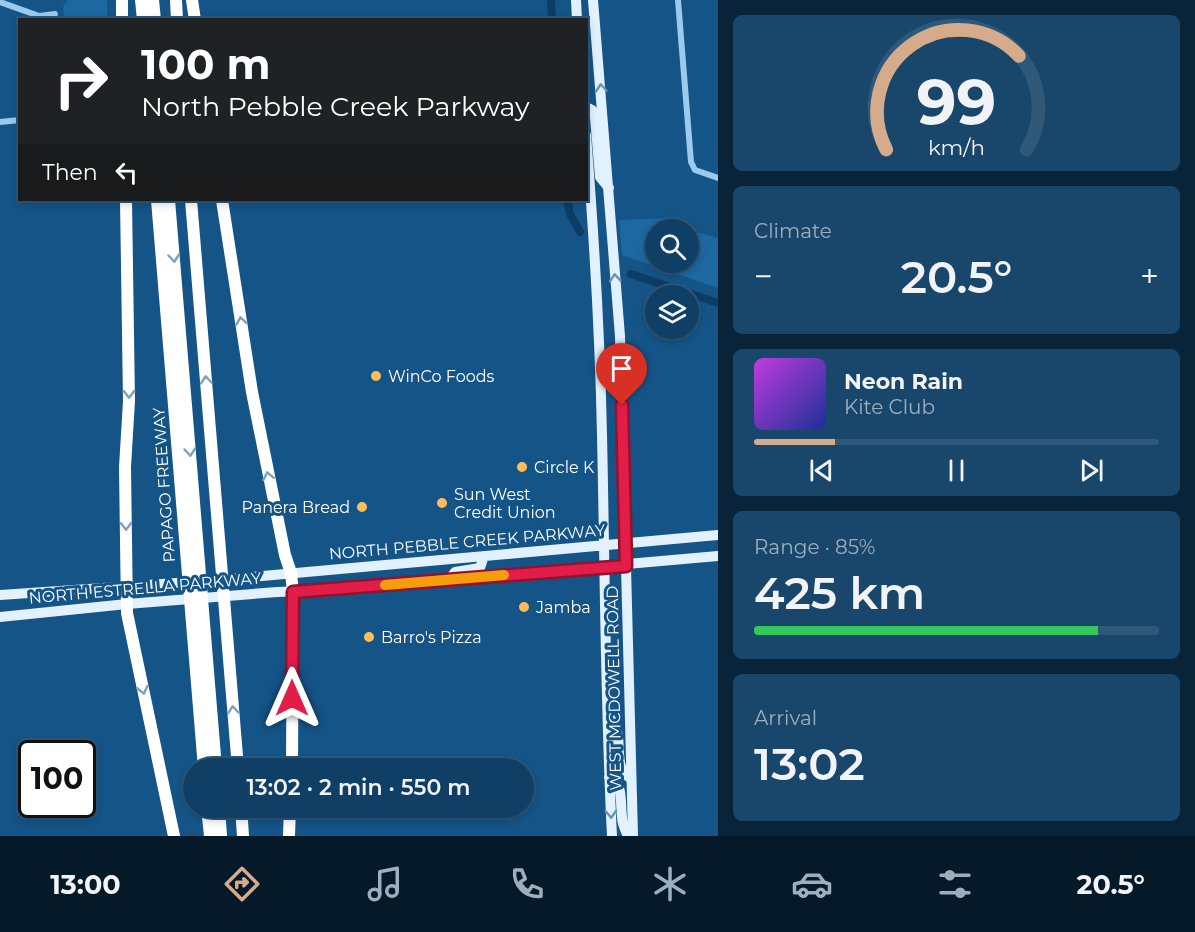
<!DOCTYPE html>
<html lang="en">
<head>
<meta charset="utf-8">
<style>
  body { margin:0; font-family:Montserrat,sans-serif; background:#19466b; color:#f1f3f6; height:100vh; display:flex; flex-direction:column; font-size:22px; white-space:nowrap }
  * { box-sizing:border-box; margin:0 }
  p { font-size:20px; color:#9cafbf }
  .icon { flex:none; width:33px; height:33px; fill:none; stroke:currentColor; stroke-width:2; stroke-linecap:round; stroke-linejoin:round }
  .map { position:relative; flex:1; overflow:hidden }
  .details { display:flex; flex-direction:column; gap:15px; padding:15px; background:#092338; width:477px }
  .details>* { flex:none }
  .banner { position:absolute; left:18px; top:18px; width:570px; height:183px; border-radius:0px; box-shadow:0 3px 9px #0003,0 0 0 2px #305879; background:#202124; color:#fff; overflow:hidden }
  .fabs { position:absolute; left:645px; top:219px; display:grid; gap:12px }
  .fabs a { display:grid; place-items:center; width:54px; height:54px; border-radius:50%; background:#103f65; box-shadow:0 3px 9px #0003,0 0 0 2px #305879; font-size:30px }
  .speed { position:absolute; left:18px; top:740px; display:flex; gap:12px; font-size:30px; font-weight:700; text-align:center }
  .speed>* { display:grid; place-content:center; width:78px; height:78px; border-radius:50%; background:#103f65; box-shadow:0 3px 9px #0003,0 0 0 2px #305879; line-height:1 }
  .speed .limit { border:3px solid #111; border-radius:9px; background:#fff; color:#111 }
  .pin { position:absolute; display:grid; place-items:center; width:51px; height:51px; color:#fff; margin:-62px -26px; border-radius:50% 50% 50% 0; rotate:-45deg; box-shadow:0 0 6px #0007 }
  .pin .icon { rotate:45deg }
  .me { position:absolute; width:66px; margin:-33px; rotate:0deg; stroke-linejoin:round; filter:drop-shadow(0 0 4px #0008) }
  .turn { display:flex; align-items:center; gap:21px; height:126px; padding:0 24px; font-size:27px }
  .turn .icon { width:78px; height:78px; stroke-width:2.5 }
  .turn b { display:block; font-size:42px; line-height:51px }
  .then { display:flex; align-items:center; height:57px; padding:0 24px; background:#0003; gap:12px; font-size:22px }
  .big { font-size:45px; font-weight:600; line-height:1.1 }
  .details .widget { flex:1; display:flex; flex-direction:column; justify-content:center; gap:9px; min-width:0; padding:0 21px; border-radius:9px; background:#19466b }
  .details .dial { align-items:center; gap:0 }
  .dial svg { height:156px; overflow:visible; fill:none; stroke:#305879; stroke-width:7; stroke-linecap:round; text-anchor:middle }
  .dial text { fill:#f1f3f6; stroke:none }
  .song { display:flex; align-items:center; gap:18px }
  .cover { width:72px; height:72px; border-radius:9px; background:linear-gradient(135deg,hsl(290 70% 55%),hsl(230 70% 35%)) }
  .played { height:6px; border-radius:3px; background:linear-gradient(90deg,#d6ab8b 20%,#305879 20%) }
  .keys { display:flex; justify-content:space-around; direction:ltr }
  .heat { display:flex; justify-content:space-between; align-items:center; font-size:33px; direction:ltr }
  .charge { height:9px; border-radius:4px; background:linear-gradient(90deg,#34c759 85%,#305879 0) }
  .trip { position:absolute; left:183px; top:758px; width:351px; height:60px; border-radius:30px; background:#103f65; box-shadow:0 3px 9px #0003,0 0 0 2px #305879; font-weight:600; line-height:60px; text-align:center }
  .dock { display:flex; height:96px; justify-content:space-around; align-items:center; background:#061928; color:#9cafbf }
  .dock .icon { width:42px; height:42px }
  .dock .active { color:#d6ab8b }
  .dock b { font-size:27px; color:#f1f3f6 }
  main { display:flex; flex:1; min-height:0 }
  .map>svg:first-child { display:block }
  .green { fill:#1d68a1 }
  .lines { fill:none; stroke-linecap:round; stroke-linejoin:round }
  .canal { stroke:#0d3c64; stroke-width:8 }
  .street { stroke:#9bcaee; stroke-width:6 }
  .primary { stroke:#e2f1ff; stroke-width:10 }
  .highway { stroke:#fff; stroke-width:12 }
  .oneway { stroke:#6793b7 }
  .oneway2 { stroke:#7ea1bd }
  .route-casing { stroke:#92132f; stroke-width:15 }
  .route { stroke:#e11d48; stroke-width:10 }
  .slow { stroke:#f59e0b; stroke-width:10 }
  .poi-dot { fill:#ffbc58; stroke:#155487; stroke-width:2 }
  .labels { text-anchor:middle; dominant-baseline:central; stroke-width:6; stroke-linejoin:round; paint-order:stroke }
  .poi-label { font-size:16px; fill:#fff; stroke:#155487; text-anchor:start }
  .street-label { font-size:16px; fill:#fff; stroke:#155487 }
</style>
</head>
<body>
<main>
<div class="map">
<svg width="718" height="836" viewBox="0 0 718 836">
  <rect width="100%" height="100%" fill="#155487"/>
  <!-- green -->
  <path class="green" d="M68,0H107V18L64,19L63,7Z
    M670,218L685,229L656,230V262H688L689,230L718,238V288L622,255L619,220Z"/>
  <g class="lines">
    <!-- canal -->
    <path class="canal" d="M551,0L552,20
      M567,200L570,214L580,232
      M631,274L718,303"/>
    <!-- street -->
    <path class="street" d="M678,0L691,162L695,170L718,178
      M0,2L39,16L55,14
      M0,122L20,120"/>
    <!-- primary -->
    <path class="primary" d="M576,0L577,20
      M593,0L620,336L633,836
      M586,107L592,110L595,117L600,177L609,188
      M586,135C594,235 600,335 602,435C605,569 605,702 612,836
      M449,580L455,572L480,568L484,556
      M0,595L206,581L718,535
      M0,617L127,604L277,592L334,590L718,556
      M608,714C612,722 617,729 618,737C620,752 616,769 630,778
      M609,777C624,782 620,804 622,817C622,823 625,830 628,836"/>
    <!-- highway -->
    <path class="highway" d="M122,0V20
      M141,0L143,20
      M153,0L155,20
      M176,0L177,20
      M192,0L195,20
      M126,200L129,401L125,467L127,613L174,836
      M157,200L204,768
      M169,200L216,768
      M191,200L238,768
      M222,200L252,392L285,555L291,573L293,592L292,768
      M207,807L210,836
      M219,807L221,836
      M241,807L243,836
      M289,836L290,807"/>
  </g>
  <!-- one-way arrows -->
  <defs><path id="oneway-chevron" d="M-2-3.5L2.5 0L-2 3.5" fill="none" stroke-width="1.6" stroke-linecap="round" stroke-linejoin="round" transform="scale(1.5)"/></defs>
  <g class="oneway">
    <use href="#oneway-chevron" transform="translate(601 88) rotate(-95)"/>
    <use href="#oneway-chevron" transform="translate(615 278) rotate(-94)"/>
    <use href="#oneway-chevron" transform="translate(611 814) rotate(87)"/>
  </g>
  <g class="oneway2">
    <use href="#oneway-chevron" transform="translate(174 258) rotate(85)"/>
    <use href="#oneway-chevron" transform="translate(241 321) rotate(-99)"/>
    <use href="#oneway-chevron" transform="translate(206 380) rotate(-95)"/>
    <use href="#oneway-chevron" transform="translate(129 394) rotate(89)"/>
    <use href="#oneway-chevron" transform="translate(190 452) rotate(85)"/>
    <use href="#oneway-chevron" transform="translate(268 476) rotate(-101)"/>
    <use href="#oneway-chevron" transform="translate(126 526) rotate(89)"/>
    <use href="#oneway-chevron" transform="translate(143 690) rotate(77)"/>
    <use href="#oneway-chevron" transform="translate(233 710) rotate(-95)"/>
  </g>
  <g class="lines">
    <!-- route casing -->
    <g class="route-casing">
      <path id="route" d="M292,698L293,592L626,566L622,405"/>
    </g>
    <!-- route -->
    <use href="#route" class="route"/>
    <!-- slow -->
    <path class="slow" d="M385,585L504,575"/>
  </g>
  <!-- markers -->
  <g class="poi-dot">
    <circle cx="376" cy="376" r="6"/>
    <circle cx="522" cy="467" r="6"/>
    <circle cx="442" cy="503" r="6"/>
    <circle cx="362" cy="507" r="6"/>
    <circle cx="524" cy="607" r="6"/>
    <circle cx="369" cy="637" r="6"/>
  </g>
  <g class="labels">
    <!-- poi labels -->
    <g class="poi-label">
      <text x="388" y="376">WinCo Foods</text>
      <text x="534" y="467">Circle K</text>
      <text x="454" y="494">Sun West<tspan x="454" dy="18">Credit Union</tspan></text>
      <text x="350" y="507" text-anchor="end">Panera Bread</text>
      <text x="536" y="607">Jamba</text>
      <text x="381" y="637">Barro's Pizza</text>
    </g>
    <!-- street labels -->
    <g class="street-label">
      <text transform="translate(164 485) rotate(-94)">PAPAGO FREEWAY</text>
      <text transform="translate(467 542) rotate(-5)">NORTH PEBBLE CREEK PARKWAY</text>
      <text transform="translate(145 588) rotate(-5)">NORTH ESTRELLA PARKWAY</text>
      <text transform="translate(614 688) rotate(-91)">WEST MCDOWELL ROAD</text>
    </g>
  </g>
</svg>
<div class="fabs">
<a><svg class="icon" aria-label="search" viewBox="0 0 24 24"><circle cx="10" cy="10" r="6"/><path d="M15 15l6 6"/></svg></a>
<a><svg class="icon" aria-label="layers" viewBox="0 0 24 24"><path d="M12 4l9 5-9 5-9-5zM3 14l9 5 9-5"/></svg></a>
</div>
<div class="speed"><div class="limit">100</div></div>
<div class="pin" style="left:622px;top:405px;background:#d93025"><svg class="icon" aria-label="arrive" viewBox="0 0 24 24"><path d="M6 21V4h12l-3 4 3 4H6"/></svg></div>
<svg class="me" style="left:292px;top:698px" viewBox="-20 -20 40 40"><path d="M0-17L14 15 0 8-14 15z" fill="#e11d48" stroke="#fff" stroke-width="4"/></svg>
<div class="trip">13:02 · 2 min · 550 m</div>
<div class="banner">
<div class="turn"><svg class="icon" aria-label="right" viewBox="0 0 24 24"><path d="M7 20v-9h11M14 6l5 5-5 5"/></svg><div><b>100 m</b>North Pebble Creek Parkway</div></div>
<div class="then">Then<svg class="icon" aria-label="left" viewBox="0 0 24 24"><path d="M17 20v-9H6M10 6l-5 5 5 5"/></svg></div>
</div>
</div>
<section class="details">
<div class="widget dial"><svg viewBox="0 0 100 80">
<path d="M14 69A42 42 0 1 1 86 69"/>
<path d="M14 69A42 42 0 0 1 82 21" stroke="#d6ab8b"/>
<text x="50" y="56" font-size="32" font-weight="700">99</text>
<text x="50" y="72" font-size="11">km/h</text>
</svg></div>
<div class="widget"><p>Climate</p>
<div class="heat"><a>−</a><b class="big">20.5°</b><a>+</a></div>
</div>
<div class="widget">
<div class="song"><i class="cover"></i><div><b>Neon Rain</b><p>Kite Club</p></div></div>
<div class="played"></div>
<div class="keys"><svg class="icon" aria-label="previous" viewBox="0 0 24 24"><path d="M18 5L8 12l10 7zM5 5v14"/></svg><svg class="icon" aria-label="pause" viewBox="0 0 24 24"><path d="M8 5v14M16 5v14"/></svg><svg class="icon" aria-label="next" viewBox="0 0 24 24"><path d="M6 5l10 7-10 7zM19 5v14"/></svg></div>
</div>
<div class="widget"><p>Range · 85%</p><b class="big">425 km</b><div class="charge"></div></div>
<div class="widget"><p>Arrival</p><b class="big">13:02</b></div>
</section>
</main>
<nav class="dock">
<b>13:00</b>
<svg class="icon active" aria-label="directions" viewBox="0 0 24 24"><path d="M12 3l9 9-9 9-9-9zM9 14v-3h6M13 9l2 2-2 2"/></svg>
<svg class="icon" aria-label="music" viewBox="0 0 24 24"><path d="M9 18V5l10-2v13"/><circle cx="6" cy="18" r="3"/><circle cx="16" cy="16" r="3"/></svg>
<svg class="icon" aria-label="phone" viewBox="0 0 24 24"><path d="M5 4h4l2 5-3 2q2 4 5 5l2-3 5 2v4C11 20 4 13 5 4z"/></svg>
<svg class="icon" aria-label="climate" viewBox="0 0 24 24"><path d="M12 3v18M4 7l16 10M4 17L20 7"/></svg>
<svg class="icon" aria-label="car" viewBox="0 0 24 24"><path d="M5 17H2v-5l4-1 3-4h7l3 4 3 1v5h-3M9 17h6M6 11h13"/><circle cx="7" cy="17" r="2"/><circle cx="17" cy="17" r="2"/></svg>
<svg class="icon" aria-label="filters" viewBox="0 0 24 24"><path d="M4 7h16M4 17h16"/><circle cx="9" cy="7" r="2"/><circle cx="15" cy="17" r="2"/></svg>
<b>20.5°</b>
</nav>
</body>
</html>
